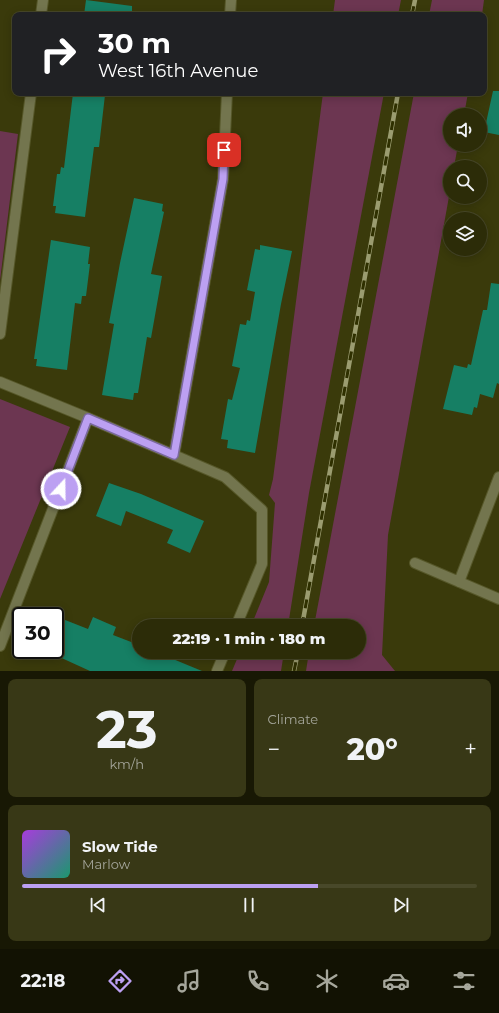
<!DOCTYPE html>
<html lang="en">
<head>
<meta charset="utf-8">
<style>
  body { margin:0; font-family:Montserrat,sans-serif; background:#383816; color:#f1f3f6; height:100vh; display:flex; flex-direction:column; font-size:15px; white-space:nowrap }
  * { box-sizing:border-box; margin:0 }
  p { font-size:13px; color:#a6a79c }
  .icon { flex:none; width:22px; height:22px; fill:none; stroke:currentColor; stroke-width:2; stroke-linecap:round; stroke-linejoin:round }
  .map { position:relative; height:671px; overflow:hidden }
  .sheet { display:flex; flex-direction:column; gap:8px; padding:8px; background:#181804; flex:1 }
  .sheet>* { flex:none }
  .guide { position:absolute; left:12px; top:12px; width:475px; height:84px; border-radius:8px; box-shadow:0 2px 10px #0003,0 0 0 1px #484829; background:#202124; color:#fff; overflow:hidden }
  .tools { position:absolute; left:443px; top:108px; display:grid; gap:8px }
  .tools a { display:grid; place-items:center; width:44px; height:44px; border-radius:50%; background:#2c2c08; box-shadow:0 2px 10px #0003,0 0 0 1px #484829; font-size:20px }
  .speed { position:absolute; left:12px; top:607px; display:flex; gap:8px; font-size:20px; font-weight:700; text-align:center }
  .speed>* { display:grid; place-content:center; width:52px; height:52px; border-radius:50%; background:#2c2c08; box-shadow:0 2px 10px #0003,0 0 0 1px #484829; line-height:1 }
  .speed .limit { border:2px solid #111; border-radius:6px; background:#fff; color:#111 }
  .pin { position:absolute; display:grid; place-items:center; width:34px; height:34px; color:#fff; margin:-17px; border-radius:8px; box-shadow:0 2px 6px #0006 }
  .me { position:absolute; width:44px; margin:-22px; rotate:21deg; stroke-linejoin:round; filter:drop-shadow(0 0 3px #0008) }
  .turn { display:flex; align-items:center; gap:14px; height:84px; padding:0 20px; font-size:18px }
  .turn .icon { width:52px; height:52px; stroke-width:2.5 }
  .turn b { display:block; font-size:28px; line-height:34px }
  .big { font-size:30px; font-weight:800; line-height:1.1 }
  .sheet .tile { flex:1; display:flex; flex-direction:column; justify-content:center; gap:6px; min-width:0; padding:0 14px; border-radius:8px; background:#383816 }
  .sheet .dial { align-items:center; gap:0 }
  .dial b { font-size:52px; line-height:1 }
  .song { display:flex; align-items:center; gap:12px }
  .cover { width:48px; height:48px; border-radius:6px; background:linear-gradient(135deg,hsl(280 70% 55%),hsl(160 70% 35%)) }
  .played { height:4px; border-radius:2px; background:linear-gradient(90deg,#bca0f2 65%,#484829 65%) }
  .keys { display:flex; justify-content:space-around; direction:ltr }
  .heat { display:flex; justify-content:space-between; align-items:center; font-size:22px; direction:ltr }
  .sheet .tiles { flex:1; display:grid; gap:8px; grid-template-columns:1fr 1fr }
  .tile:last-child { grid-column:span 2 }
  .trip { position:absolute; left:132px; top:619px; width:234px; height:40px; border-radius:20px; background:#2c2c08; box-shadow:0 2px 10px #0003,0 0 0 1px #484829; font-weight:800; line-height:40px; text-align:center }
  .menu { display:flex; height:64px; justify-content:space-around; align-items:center; background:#121203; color:#a6a79c }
  .menu .icon { width:28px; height:28px }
  .menu .on { color:#bca0f2 }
  .menu b { font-size:18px; color:#f1f3f6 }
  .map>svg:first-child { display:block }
  .green { fill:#6c3651 }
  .building { fill:#167f64 }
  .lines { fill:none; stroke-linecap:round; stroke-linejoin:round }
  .minor-casing { stroke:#565729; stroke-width:12 }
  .minor { stroke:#73754e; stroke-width:10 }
  .rail-casing { stroke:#9b9c70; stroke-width:4.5 }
  .rail { stroke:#2f3000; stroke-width:3; stroke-dasharray:9; stroke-linecap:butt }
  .route-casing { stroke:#7a689d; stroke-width:10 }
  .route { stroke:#bca0f2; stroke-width:7 }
</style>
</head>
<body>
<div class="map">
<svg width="499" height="671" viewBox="0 0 499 671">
  <rect width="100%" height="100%" fill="#3a3a0b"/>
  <!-- green -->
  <path class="green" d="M335,0H401L398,15H333Z
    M432,0H484L482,15H429Z
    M323,93H384L309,493L288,626H251L269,582L275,503L269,495L273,479Z
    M414,93H468L464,115H450V145H458L454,167H450V191L388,535L382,655L395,671H306L309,652H359V626H314Z
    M0,131L18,134L0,281Z
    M0,399L70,427L0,599Z
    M240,652H284L281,671H232Z"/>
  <!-- building -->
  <path class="building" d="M86,0L132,6V15H84Z
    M493,91H499V135L484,132Z
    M73,93H103V95H105L99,147H94L85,217L55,213L56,206H53L57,174H60L61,167L64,168Z
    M134,198L163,204L162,211L164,212L151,274L162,276L151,338L147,337L138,393H134L133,400L102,395L114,324L109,323L120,263Z
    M51,240L90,247L88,264H90L86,296H82L81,304L75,303L67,370L36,366L37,359H34Z
    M260,245L292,251L281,304L255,453L227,448L228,440L221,439L228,399L232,400L240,368L232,366L240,324L246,325L247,320L250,321L255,292L247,290L255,249L260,250Z
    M491,283L499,284V384L497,383L493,398L480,394L477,408L474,407L472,415L443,409L454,365L467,368L468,364L471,365L483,310H487Z
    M109,483L141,494L204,521L190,553L167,543L173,530L126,511L121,526L96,516Z
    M55,616L88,629L93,617L116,627L113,635L139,645V652H156L202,671H90L55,655Z"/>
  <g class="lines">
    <!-- minor casing -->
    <g class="minor-casing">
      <path id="minor" d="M41,15L43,0
        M230,15L231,0
        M0,334L31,93
        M0,382L88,418L225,477L262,510V564L236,626
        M174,455L223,179L227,93
        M415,563L499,599
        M459,582L499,477
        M0,646L88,418
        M217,671L225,652"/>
    </g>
    <!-- minor -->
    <use href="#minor" class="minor"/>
    <!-- rail casing -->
    <g class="rail-casing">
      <path id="rail" d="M412,15L415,0
        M302,626L398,93
        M294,671L298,652"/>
    </g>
    <!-- rail -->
    <use href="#rail" class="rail"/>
  </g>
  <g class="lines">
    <!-- route casing -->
    <g class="route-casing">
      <path id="route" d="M61,489L88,418L174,455L223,179L224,150"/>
    </g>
    <!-- route -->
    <use href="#route" class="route"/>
  </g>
</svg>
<div class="tools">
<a><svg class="icon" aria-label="sound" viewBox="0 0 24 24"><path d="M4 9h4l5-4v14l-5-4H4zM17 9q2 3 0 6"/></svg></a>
<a><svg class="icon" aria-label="search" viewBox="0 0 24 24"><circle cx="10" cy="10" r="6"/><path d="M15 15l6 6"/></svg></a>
<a><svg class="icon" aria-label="layers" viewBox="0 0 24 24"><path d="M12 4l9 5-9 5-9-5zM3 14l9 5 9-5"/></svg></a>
</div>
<div class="speed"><div class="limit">30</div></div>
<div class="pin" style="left:224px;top:150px;background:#d93025"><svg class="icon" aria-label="arrive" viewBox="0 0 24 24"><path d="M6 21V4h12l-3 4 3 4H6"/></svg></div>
<svg class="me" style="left:61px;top:489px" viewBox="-20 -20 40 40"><circle r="17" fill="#bca0f2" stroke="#fff" stroke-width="3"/><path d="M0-11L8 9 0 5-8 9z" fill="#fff"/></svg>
<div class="trip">22:19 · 1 min · 180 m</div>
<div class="guide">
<div class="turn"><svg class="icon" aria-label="right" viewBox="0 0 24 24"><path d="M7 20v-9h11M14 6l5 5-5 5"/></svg><div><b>30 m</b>West 16th Avenue</div></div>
</div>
</div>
<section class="sheet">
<div class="tiles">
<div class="tile dial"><b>23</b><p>km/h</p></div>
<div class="tile"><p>Climate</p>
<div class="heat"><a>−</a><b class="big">20°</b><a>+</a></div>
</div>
<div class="tile">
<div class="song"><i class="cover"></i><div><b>Slow Tide</b><p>Marlow</p></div></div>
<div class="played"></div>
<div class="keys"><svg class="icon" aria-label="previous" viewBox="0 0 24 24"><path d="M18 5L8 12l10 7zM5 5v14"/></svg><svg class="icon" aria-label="pause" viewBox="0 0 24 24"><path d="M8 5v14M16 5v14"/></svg><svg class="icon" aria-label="next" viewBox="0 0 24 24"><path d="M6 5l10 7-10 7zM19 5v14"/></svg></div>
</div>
</div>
</section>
<nav class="menu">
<b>22:18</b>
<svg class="icon on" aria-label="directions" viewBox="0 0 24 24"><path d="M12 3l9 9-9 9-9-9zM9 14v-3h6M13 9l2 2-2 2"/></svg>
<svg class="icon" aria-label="music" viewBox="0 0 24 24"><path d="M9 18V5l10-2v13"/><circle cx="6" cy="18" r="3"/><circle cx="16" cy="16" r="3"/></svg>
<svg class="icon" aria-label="phone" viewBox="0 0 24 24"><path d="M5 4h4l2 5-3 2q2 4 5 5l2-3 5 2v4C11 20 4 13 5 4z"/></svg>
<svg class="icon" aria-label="climate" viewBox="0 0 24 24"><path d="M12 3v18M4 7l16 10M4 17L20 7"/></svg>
<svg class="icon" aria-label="car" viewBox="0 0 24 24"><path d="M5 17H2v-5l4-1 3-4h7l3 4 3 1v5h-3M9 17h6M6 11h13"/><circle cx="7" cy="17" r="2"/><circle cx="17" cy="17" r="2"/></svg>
<svg class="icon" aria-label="filters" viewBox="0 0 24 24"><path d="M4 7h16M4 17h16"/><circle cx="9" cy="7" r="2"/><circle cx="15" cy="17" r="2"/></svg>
</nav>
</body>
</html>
